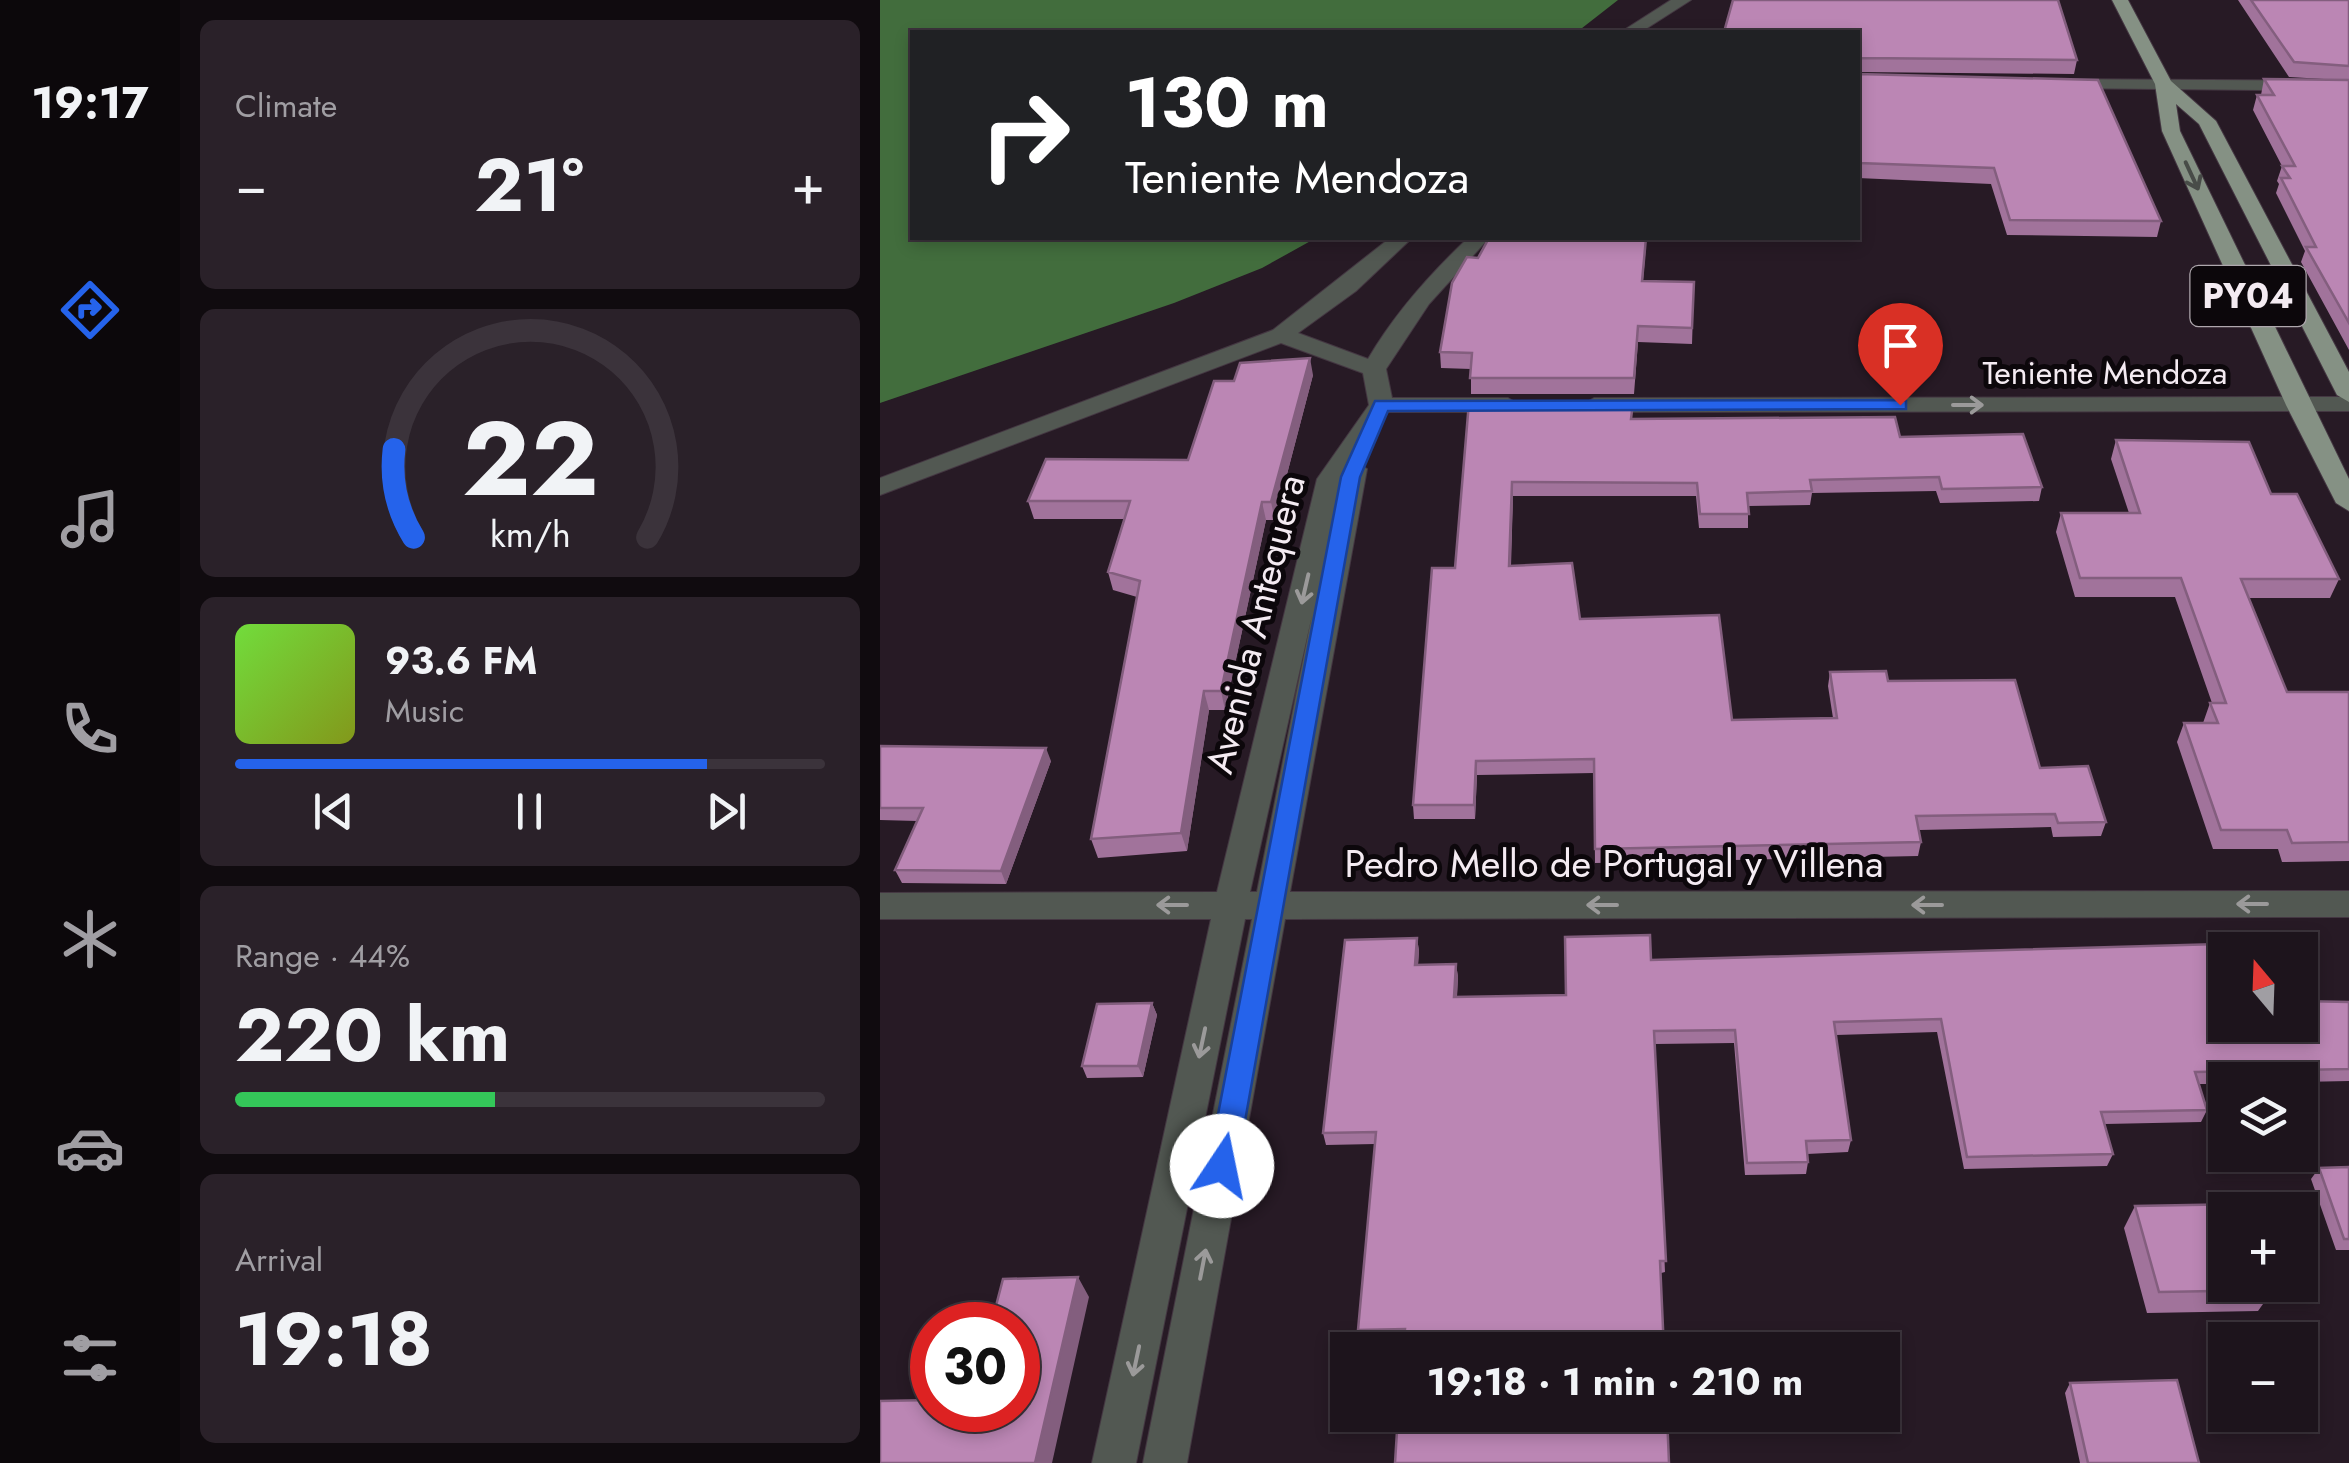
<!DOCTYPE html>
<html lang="en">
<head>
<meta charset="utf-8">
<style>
  body { margin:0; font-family:Jost,sans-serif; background:#2a2129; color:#f1f3f6; height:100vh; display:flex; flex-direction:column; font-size:38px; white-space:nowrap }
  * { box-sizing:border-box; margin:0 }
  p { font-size:32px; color:#a09ea3 }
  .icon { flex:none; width:55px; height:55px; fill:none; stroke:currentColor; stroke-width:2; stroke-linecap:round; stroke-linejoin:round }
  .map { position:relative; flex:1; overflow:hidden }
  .sheet { display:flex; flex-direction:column; gap:20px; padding:20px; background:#100b0f; width:700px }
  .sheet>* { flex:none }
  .hud { position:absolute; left:30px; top:30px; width:950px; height:210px; border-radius:0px; box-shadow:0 5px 15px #0003,0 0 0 2px #3b333b; background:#202124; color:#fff; overflow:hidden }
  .needle { width:65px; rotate:341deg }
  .buttons { position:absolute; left:1328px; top:932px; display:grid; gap:20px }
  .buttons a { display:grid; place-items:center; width:110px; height:110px; border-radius:0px; background:#1d141c; box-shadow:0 5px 15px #0003,0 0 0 2px #3b333b; font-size:50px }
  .speed { position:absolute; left:30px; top:1302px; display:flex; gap:20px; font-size:50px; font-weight:700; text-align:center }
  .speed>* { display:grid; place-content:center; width:130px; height:130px; border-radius:50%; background:#1d141c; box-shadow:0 5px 15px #0003,0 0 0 2px #3b333b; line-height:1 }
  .speed .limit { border:15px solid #d22; background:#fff; color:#111 }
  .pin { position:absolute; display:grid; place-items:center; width:85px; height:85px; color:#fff; margin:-102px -42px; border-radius:50% 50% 50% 0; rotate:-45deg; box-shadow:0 0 10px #0007 }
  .pin .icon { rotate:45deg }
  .me { position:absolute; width:110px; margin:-55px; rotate:11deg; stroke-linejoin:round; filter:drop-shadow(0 0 8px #0008) }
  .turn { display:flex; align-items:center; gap:35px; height:210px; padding:0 50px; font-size:45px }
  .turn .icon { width:130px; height:130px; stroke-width:2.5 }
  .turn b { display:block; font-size:70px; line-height:85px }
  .big { font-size:75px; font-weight:700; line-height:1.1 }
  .sheet .tile { flex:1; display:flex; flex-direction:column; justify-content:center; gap:15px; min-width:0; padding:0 35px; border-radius:15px; background:#2a2129 }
  .sheet .dial { align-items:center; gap:0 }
  .dial svg { height:260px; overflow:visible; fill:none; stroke:#3b333b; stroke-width:7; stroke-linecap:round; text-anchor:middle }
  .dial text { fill:#f1f3f6; stroke:none }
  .song { display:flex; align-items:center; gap:30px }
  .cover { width:120px; height:120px; border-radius:15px; background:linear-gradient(135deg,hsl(100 70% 55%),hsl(70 70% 35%)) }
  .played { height:10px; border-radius:5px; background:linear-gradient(90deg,#2563eb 80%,#3b333b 80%) }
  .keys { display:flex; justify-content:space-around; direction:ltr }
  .heat { display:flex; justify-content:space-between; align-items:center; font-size:55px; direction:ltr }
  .charge { height:15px; border-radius:8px; background:linear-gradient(90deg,#34c759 44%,#3b333b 0) }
  .trip { position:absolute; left:450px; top:1332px; width:570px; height:100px; border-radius:0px; background:#1d141c; box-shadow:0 5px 15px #0003,0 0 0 2px #3b333b; font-weight:700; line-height:100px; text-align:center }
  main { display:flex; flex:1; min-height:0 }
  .tabs { display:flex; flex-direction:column; width:180px; justify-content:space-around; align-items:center; background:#0c080b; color:#a09ea3 }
  .tabs .icon { width:70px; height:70px }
  .tabs .selected { color:#2563eb }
  .tabs b { font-size:45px; color:#f1f3f6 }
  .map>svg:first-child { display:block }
  .water { fill:#426d3d }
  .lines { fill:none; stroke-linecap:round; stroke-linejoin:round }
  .minor-casing { stroke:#443742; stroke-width:2 }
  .major-casing { stroke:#443742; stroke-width:2 }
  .minor { fill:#525852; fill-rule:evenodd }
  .major { fill:#859184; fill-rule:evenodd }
  .wall { fill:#a1739b }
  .shaded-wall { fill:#835e7e }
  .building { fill:#bb86b4; stroke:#835e7e; stroke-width:2.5 }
  .oneway { stroke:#484c48 }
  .oneway2 { stroke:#9b9a9a }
  .route { fill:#2563eb; stroke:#184099; stroke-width:2.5 }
  .labels { text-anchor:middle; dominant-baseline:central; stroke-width:10; stroke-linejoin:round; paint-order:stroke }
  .far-street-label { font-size:32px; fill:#f4ebf2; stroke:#0c070b }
  .shield { fill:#0c070b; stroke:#aea7ad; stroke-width:2.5 }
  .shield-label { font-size:35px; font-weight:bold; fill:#f4ebf2 }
  .street-label { font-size:38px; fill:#f4ebf2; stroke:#0c070b }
</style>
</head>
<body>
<main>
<nav class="tabs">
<b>19:17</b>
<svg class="icon selected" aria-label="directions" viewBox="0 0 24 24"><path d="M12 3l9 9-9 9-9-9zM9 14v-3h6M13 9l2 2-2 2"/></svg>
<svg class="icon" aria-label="music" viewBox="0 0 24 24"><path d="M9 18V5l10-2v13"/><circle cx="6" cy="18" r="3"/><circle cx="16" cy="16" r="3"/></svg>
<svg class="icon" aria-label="phone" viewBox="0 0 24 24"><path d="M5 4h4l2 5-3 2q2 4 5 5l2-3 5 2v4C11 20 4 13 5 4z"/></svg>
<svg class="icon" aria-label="climate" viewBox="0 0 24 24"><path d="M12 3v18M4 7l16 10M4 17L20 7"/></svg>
<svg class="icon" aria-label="car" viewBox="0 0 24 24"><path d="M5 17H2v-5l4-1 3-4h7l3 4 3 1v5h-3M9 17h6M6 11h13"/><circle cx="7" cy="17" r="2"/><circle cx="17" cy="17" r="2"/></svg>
<svg class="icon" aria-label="filters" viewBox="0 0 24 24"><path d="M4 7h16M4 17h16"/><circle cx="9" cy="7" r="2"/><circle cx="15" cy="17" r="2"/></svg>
</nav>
<section class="sheet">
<div class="tile"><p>Climate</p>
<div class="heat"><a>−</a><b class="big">21°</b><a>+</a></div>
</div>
<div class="tile dial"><svg viewBox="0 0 100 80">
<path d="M14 69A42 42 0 1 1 86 69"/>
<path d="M14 69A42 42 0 0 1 8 42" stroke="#2563eb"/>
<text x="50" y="56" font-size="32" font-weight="700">22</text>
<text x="50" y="72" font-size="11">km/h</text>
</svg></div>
<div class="tile">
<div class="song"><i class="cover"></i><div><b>93.6 FM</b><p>Music</p></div></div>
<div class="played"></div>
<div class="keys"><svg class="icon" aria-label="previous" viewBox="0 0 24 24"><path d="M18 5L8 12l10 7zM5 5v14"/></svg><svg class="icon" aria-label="pause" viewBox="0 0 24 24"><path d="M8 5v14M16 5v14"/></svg><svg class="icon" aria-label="next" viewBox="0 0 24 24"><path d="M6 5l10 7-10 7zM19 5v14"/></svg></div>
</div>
<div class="tile"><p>Range · 44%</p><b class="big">220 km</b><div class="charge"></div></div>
<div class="tile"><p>Arrival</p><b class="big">19:18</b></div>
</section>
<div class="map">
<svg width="1469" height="1463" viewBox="0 0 1469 1463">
  <rect width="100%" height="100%" fill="#271a25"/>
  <!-- water -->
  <path class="water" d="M0,0H738L697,32H32V238H436L382,268L294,303L0,403Z"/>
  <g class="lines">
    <!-- minor casing -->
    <g class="minor-casing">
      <path id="minor" d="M791,0H811L761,32H741Z
        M1171,79L1469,81V91L1177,88L1168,83Z
        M510,238H532L476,291L418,333L488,359C515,313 550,274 588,238H609L549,304L506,369L512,398H628L640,405L628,412H508L475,462L487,469L410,892L1469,891V917L405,919L307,1463H263L372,919H365L256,1463H212L331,919H0V893L337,892L437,479L489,405L483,373L401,343L0,495V478L393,330ZM432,615L377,892H370Z
        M1469,397V411L714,412L702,405L714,398Z"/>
    </g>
    <!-- major casing -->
    <g class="major-casing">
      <path id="major" d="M1232,0H1248L1291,81L1336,121L1469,372V402L1457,395L1319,124L1296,104L1300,131L1469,479V511L1456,503L1406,405L1282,131L1275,84Z"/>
    </g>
    <!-- minor -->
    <use href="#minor" class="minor"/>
    <!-- major -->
    <use href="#major" class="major"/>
  </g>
  <!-- wall -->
  <path class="wall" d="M1358,0H1469V350L1421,262L1425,251L1396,193L1399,184L1397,181L1402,166L1373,110L1377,95H1381L1384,79L1461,80L1409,77Z
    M978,32L1197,60L1194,74L978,72V74L1281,221L1277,237L1127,235L1111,184L978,178Z
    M766,245L763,281L814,282L812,344L758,342L754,394H591V369L561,368L560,352L598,258Z
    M433,375L395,520H386L345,710H329L307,851L218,858L211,839L257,597L233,590L228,572L244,519H154L148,501L308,460L354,381Z
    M589,402L752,419L1020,437L1162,487L1159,501L1060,503L1056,491L932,493L930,505L868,506V528H819L816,496H633L631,566L700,619L852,720L953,718L948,686L950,672L1008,681L1160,768L1226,822L1221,836L1173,837L1171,827L1039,830L1041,842L1038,856L715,863L714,773L597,775L595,819H534L533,805L575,568Z
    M1236,440L1391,494L1459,579L1450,598H1369L1407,692H1469V861L1402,862L1398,849H1333L1297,742L1304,723H1323L1330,703H1332L1295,597H1195L1176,532L1181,513H1249L1231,459Z
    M0,746L171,761L126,884L22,883L15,870L37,821L0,820Z
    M537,938L539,951L538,965L576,964L578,977L577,997L686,995L771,960L1345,1025L1469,1002V1081L1420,1082V1080H1345V1084H1319L1327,1110L1321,1122L1225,1124L1233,1154L1227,1166L1084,1169L1057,1032L956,1035L971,1140L968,1152L927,1154L928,1162L926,1174L865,1175L854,1043L775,1044L785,1272L524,1340L481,1341L478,1330L495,1144L446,1145L443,1133Z
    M272,1003L277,1015L263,1077L207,1078L202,1066Z
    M1469,1167V1250H1456L1431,1179L1439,1168Z
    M1255,1206L1393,1290L1378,1311L1267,1313L1244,1228Z
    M1190,1383L1319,1463H1200L1185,1393Z"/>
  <!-- shaded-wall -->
  <path class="shaded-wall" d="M430,358L433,375L395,520L391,502Z
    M632,482L633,496L630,580L629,566Z
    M382,502L386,520L345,710L341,691Z
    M324,691L329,710L307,851L301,833Z
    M166,748L171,761L126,884L121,871Z
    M596,761L597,775L595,819L594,805Z
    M537,938L539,951L537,978L535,965Z
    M576,964L578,977L576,1010L574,997Z
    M272,1003L277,1015L263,1077L258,1066Z
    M198,1277L209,1297L172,1463H155Z"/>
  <!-- building -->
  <path class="building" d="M853,0H1178L1197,60L980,58L978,71V32H844Z
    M1371,0H1469V66L1414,62Z
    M978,74L1218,80L1281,221L1130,220L1114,168L979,163V150H978Z
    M1384,79L1469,80V323L1426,247H1436L1401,178H1410L1402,166H1415L1377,95H1394Z
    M609,238H766L762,281L814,282L812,328L758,326L754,378H590L592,353L560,352L572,283L587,257L598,258Z
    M430,358L391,502H382L341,691H324L301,833L211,839L260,581L228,572L250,501H148L166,459L308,460L334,381H354L360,363Z
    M589,402H753L751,419L1015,417L1020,437L1143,434L1162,487L1062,489L1059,477L930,480L932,491L867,493L869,514H820L817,483L632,482L629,566L692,563L700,619L839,615L852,720L957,718L950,672L1006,671L1008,681L1135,680L1160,768L1208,766L1226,822L1178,823L1175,814L1036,816L1041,842L715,849L714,759L596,761L594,805H533L552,568H575Z
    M1236,440L1369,442L1391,494H1417L1459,579H1361L1407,692H1469V842L1412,843L1407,830H1341L1304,723H1338L1330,703H1346L1301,578H1200L1181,513H1260Z
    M0,746L166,748L121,871L15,870L43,808H0Z
    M770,935L771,960L1376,943L1379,950H1345V1025H1420V1001L1469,1002V1069L1315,1072L1327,1110L1221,1112L1233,1154L1087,1157L1061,1019L954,1022L971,1140L926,1141L928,1162L867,1163L855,1030L774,1031L786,1261H780L784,1350H523L525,1329L478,1330L496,1132L443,1133L465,940L537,938L535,965L576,964L574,997L686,995L685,937Z
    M272,1003L258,1066H202L217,1004Z
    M1469,1167V1239H1464L1439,1168Z
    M1365,1204L1367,1210H1345V1285H1391L1393,1290L1279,1292L1255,1206Z
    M198,1277L155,1463H0V1401L52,1400V1410H138V1325H111L123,1279Z
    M1297,1380L1319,1463H1208L1190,1383Z
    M518,1415H787L789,1463H515Z"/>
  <!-- one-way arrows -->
  <defs><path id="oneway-shaft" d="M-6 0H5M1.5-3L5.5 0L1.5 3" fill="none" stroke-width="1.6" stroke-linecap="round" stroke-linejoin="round" transform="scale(2.5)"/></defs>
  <use class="oneway" href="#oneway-shaft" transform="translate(1312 176) rotate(65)"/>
  <g class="oneway2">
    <use href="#oneway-shaft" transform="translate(1088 405)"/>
    <use href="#oneway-shaft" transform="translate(425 589) rotate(103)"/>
    <use href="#oneway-shaft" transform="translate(1372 904) rotate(180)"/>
    <use href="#oneway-shaft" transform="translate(292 905) rotate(180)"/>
    <use href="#oneway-shaft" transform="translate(722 905) rotate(180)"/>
    <use href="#oneway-shaft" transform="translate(1047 905) rotate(180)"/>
    <use href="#oneway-shaft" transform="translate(322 1043) rotate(102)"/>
    <use href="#oneway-shaft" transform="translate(323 1264) rotate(-79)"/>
    <use href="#oneway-shaft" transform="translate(256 1361) rotate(102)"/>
  </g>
  <!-- route -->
  <path class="route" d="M1020,400L1026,401V409L508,411L480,477L357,1166L352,1175L342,1179L332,1175L328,1166L461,477L495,401Z"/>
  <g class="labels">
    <!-- far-street labels -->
    <g class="far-street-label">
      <text x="1225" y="373">Teniente Mendoza</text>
    </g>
    <!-- shield labels -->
    <rect class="shield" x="1310.5" y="266" width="115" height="60" rx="8"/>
    <g class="shield-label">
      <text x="1368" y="296">PY04</text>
    </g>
    <!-- street labels -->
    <g class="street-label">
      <text transform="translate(375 624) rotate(-76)">Avenida Antequera</text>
      <text x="734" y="863">Pedro Mello de Portugal y Villena</text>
    </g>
  </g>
</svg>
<div class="buttons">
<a><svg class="needle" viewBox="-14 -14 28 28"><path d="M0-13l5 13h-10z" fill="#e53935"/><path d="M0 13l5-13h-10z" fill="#a09ea3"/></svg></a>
<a><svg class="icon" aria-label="layers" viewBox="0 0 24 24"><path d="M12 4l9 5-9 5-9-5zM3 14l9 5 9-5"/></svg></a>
<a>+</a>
<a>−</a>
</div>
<div class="speed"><div class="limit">30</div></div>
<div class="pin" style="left:1020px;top:405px;background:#d93025"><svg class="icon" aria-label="arrive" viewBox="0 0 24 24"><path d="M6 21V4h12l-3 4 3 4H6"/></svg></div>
<svg class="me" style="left:342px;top:1166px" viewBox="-20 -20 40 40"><circle r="19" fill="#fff"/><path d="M0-13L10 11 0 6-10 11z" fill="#2563eb"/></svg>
<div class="trip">19:18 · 1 min · 210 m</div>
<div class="hud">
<div class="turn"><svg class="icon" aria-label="right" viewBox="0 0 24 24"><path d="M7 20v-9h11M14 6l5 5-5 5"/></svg><div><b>130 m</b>Teniente Mendoza</div></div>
</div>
</div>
</main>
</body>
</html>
